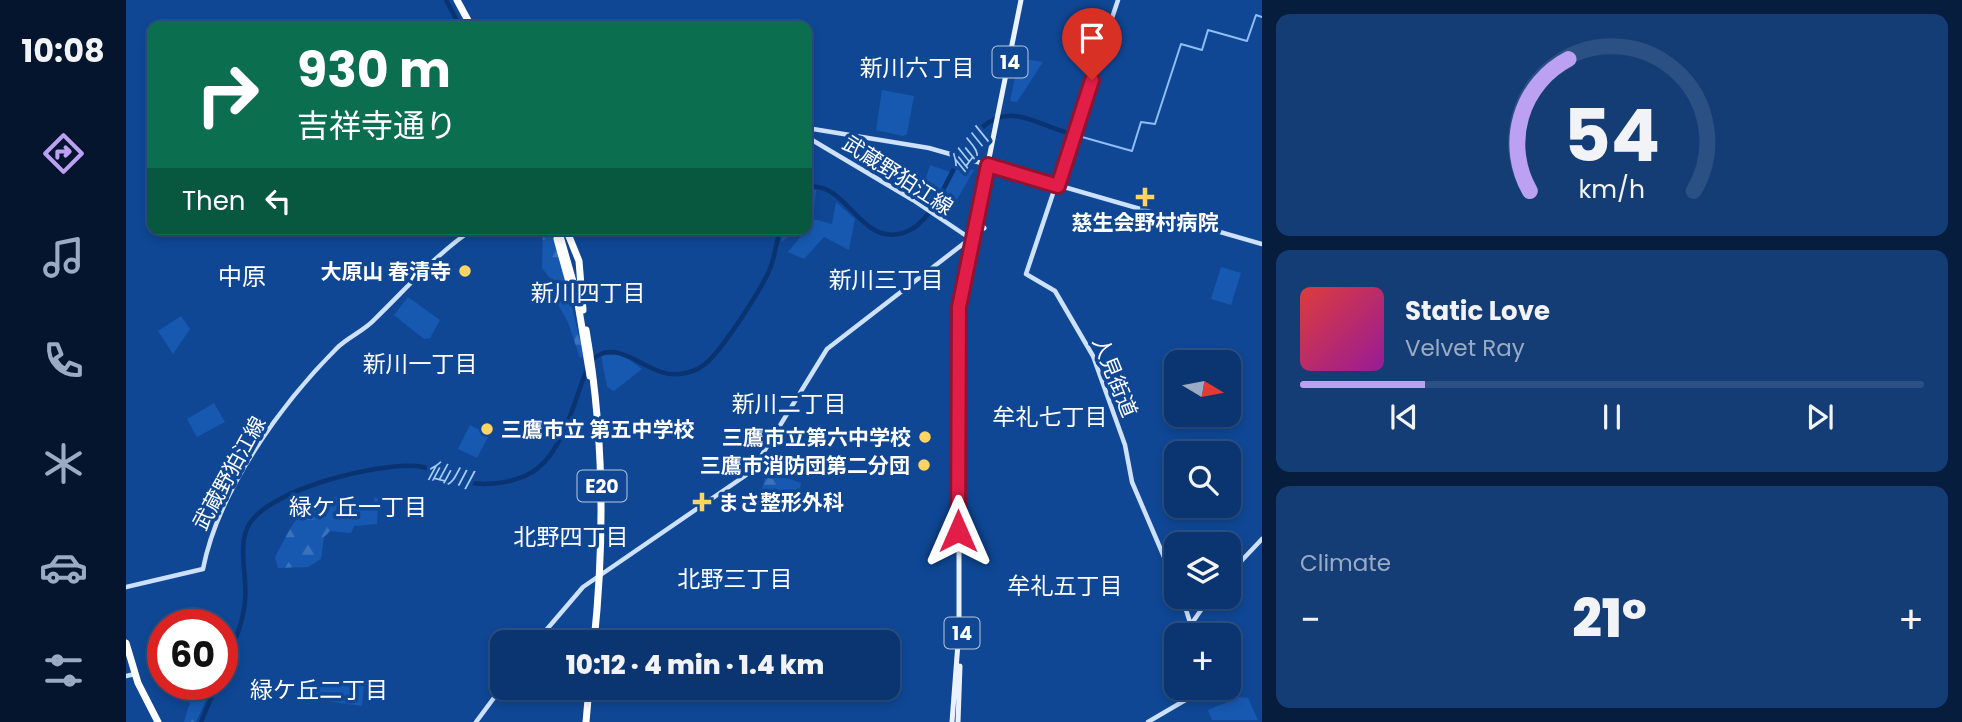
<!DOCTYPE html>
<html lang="en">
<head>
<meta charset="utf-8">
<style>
  body { margin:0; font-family:Poppins,"Noto Sans JP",sans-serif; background:#143d75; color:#f1f3f6; height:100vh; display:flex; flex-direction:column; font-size:26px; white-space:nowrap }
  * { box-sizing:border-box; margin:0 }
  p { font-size:23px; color:#9aabc3 }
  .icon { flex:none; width:38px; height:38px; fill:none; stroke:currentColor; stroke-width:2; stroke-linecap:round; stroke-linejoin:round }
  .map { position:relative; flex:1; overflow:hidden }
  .details { display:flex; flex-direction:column; gap:14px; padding:14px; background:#061d3e; width:700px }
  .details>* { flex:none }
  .top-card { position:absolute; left:21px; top:21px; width:665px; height:214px; border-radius:14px; box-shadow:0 4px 10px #0003,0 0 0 2px #2b5083; background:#0b6e4f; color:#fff; overflow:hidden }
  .needle { width:46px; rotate:100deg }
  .controls { position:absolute; left:1038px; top:350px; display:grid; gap:14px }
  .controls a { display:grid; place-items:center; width:77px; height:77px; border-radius:14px; background:#0b3570; box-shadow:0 4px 10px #0003,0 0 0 2px #2b5083; font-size:35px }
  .speed { position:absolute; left:21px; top:609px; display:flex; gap:14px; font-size:35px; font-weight:700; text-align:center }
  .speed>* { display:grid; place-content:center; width:91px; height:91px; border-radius:50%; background:#0b3570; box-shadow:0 4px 10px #0003,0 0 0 2px #2b5083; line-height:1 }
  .speed .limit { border:10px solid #d22; background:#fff; color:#111 }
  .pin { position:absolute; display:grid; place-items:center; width:60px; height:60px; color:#fff; margin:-72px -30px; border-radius:50% 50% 50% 0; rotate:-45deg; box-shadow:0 0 7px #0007 }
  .pin .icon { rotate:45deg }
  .me { position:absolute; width:77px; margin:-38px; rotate:0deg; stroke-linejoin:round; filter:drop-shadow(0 0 5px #0008) }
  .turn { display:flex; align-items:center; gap:24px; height:147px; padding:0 35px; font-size:32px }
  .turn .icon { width:91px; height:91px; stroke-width:2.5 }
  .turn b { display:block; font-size:49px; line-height:60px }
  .then { display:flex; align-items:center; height:66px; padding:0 35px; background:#0003; gap:14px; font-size:26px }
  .big { font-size:52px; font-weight:800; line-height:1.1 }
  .details .widget { flex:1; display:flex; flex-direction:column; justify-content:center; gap:10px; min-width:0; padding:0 24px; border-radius:14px; background:#143d75 }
  .details .dial { align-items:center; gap:0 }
  .dial svg { height:182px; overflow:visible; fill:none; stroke:#2b5083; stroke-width:7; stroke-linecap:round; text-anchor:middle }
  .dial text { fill:#f1f3f6; stroke:none }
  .song { display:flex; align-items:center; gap:21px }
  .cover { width:84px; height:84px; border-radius:10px; background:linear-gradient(135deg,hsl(0 70% 55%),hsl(300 70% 35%)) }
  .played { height:7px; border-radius:4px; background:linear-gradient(90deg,#bca0f2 20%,#2b5083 20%) }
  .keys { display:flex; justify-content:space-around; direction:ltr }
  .heat { display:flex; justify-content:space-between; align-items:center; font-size:38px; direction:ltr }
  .trip { position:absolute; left:364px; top:630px; width:410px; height:70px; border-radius:14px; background:#0b3570; box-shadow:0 4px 10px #0003,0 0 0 2px #2b5083; font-weight:800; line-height:70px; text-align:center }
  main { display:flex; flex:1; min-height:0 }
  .tab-bar { display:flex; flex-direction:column; width:126px; justify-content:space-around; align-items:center; background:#04152d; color:#9aabc3 }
  .tab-bar .icon { width:49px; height:49px }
  .tab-bar .current { color:#bca0f2 }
  .tab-bar b { font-size:32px; color:#f1f3f6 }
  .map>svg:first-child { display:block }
  .green { fill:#1759b0 }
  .forest { fill:url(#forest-firs) }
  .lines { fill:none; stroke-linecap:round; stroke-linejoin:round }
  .stream { stroke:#8fbdf8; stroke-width:2 }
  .river { stroke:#093371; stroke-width:4.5 }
  .secondary { stroke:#cde1fd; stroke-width:4.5 }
  .primary { stroke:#eaf2ff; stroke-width:5 }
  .highway { stroke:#fff; stroke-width:7 }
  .highway-bridge { stroke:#fff; stroke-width:7 }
  .route-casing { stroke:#92132f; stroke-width:18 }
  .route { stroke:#e11d48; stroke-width:12 }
  .poi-dot { fill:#ffd460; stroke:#0f4795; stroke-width:2.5 }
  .labels { text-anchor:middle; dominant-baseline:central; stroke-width:7; stroke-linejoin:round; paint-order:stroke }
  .shield { fill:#0f4795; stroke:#b7c8df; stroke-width:2 }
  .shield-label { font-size:19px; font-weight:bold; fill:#fff }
  .street-label { font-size:21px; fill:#fff; stroke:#0f4795 }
  .poi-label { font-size:21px; font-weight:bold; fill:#fff; stroke:#0f4795; text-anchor:end }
  .neighbourhood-label { font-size:23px; fill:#fff; stroke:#0f4795 }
  .water-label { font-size:23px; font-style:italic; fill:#a9cdfb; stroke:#0f4795 }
  .quarter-label { font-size:24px; fill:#fff; stroke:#0f4795 }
</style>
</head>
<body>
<main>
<nav class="tab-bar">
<b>10:08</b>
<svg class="icon current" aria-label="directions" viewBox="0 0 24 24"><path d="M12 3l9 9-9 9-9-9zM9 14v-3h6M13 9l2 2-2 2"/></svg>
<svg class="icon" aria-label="music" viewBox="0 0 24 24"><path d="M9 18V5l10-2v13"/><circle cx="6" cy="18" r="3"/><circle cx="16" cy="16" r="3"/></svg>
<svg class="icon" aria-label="phone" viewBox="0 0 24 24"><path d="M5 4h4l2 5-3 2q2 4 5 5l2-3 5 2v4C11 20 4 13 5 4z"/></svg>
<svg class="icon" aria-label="climate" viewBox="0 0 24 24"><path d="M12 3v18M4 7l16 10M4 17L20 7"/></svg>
<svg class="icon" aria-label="car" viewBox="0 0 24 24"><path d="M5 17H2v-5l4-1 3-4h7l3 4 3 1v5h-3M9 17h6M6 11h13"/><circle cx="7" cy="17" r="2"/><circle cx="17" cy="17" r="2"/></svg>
<svg class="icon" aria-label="filters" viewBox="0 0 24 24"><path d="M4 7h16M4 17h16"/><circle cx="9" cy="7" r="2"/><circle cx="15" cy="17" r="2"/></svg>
</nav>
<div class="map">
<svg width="1136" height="722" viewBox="0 0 1136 722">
  <defs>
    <pattern id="forest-firs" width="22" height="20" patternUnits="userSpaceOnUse" patternTransform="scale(1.75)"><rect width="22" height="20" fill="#1759b0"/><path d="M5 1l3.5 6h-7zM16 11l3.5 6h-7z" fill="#3a72bc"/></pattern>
  </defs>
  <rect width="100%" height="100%" fill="#0f4795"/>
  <!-- green -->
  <path class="green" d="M893,58L917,62L891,102L884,101Z
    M756,90L788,96L781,134L777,136L750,130Z
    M830,162L848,170L819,220L781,193L785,173L800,178L804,165L824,172Z
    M684,190H690L687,219L706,224L710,202L729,219L723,250L698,237L678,259L662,252L676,235L671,231L655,242L658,229H681V192Z
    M1095,267L1115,273L1105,305L1085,299Z
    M282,297L314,320L304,338L298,339L268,315Z
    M55,316L64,329L47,354L32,331Z
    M475,355H497L516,369L488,391L481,387Z
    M88,403L99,422L71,437L61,419Z
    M344,425L363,435L351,458L332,449Z
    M217,682L238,685L236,706L193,700L180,689Z
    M1093,688L1103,702L1113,697L1122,698L1132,720H1086L1082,710L1101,702Z"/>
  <!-- forest -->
  <path class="forest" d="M417,229H426L458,356L454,358L442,322L423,289L427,282L416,268Z
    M641,471L675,483L671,503L633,499Z
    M216,496L222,508H246L249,497L252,499L251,524L228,526L225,533L204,531L198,537L195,559L182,567L152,568L149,557C167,525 173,500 216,496Z
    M76,684H87L70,722H58L67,693L72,694Z"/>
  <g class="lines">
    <!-- stream -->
    <path class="stream" d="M949,135L1006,151L1015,122L1029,124L1055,44L1076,50L1082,30L1121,41L1130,15L1136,17"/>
    <!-- river -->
    <path class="river" d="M320,0L334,26
      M681,187C721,180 733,246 777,233C822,220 830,120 881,116C903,114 926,131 948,134
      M465,361C492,333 522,379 554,374C562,373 572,370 579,364C595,352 638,286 645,266C649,254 651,241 654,229
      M96,672C105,649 117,626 119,601C122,577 110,544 124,523C147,488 251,463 291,466C310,468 323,478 341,482C362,487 395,482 412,468C439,446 448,401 461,369
      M75,722L91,684"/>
    <!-- secondary -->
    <path class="secondary" d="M992,0L900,274L929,291L967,356L999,445L1006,482L1050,585
      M681,128L803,148L1136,244
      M681,137L787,200L845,239
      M1102,575L1136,539
      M0,587L77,569C92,491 155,404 211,348C222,337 238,331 249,319C282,287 309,255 347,229
      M1056,597L1068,635
      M1066,623L1084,597
      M410,642L457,587L626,471L701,349L850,234
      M0,676L9,674
      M350,722L376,687
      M1022,722L1068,695L1072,688"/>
    <!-- primary -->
    <path class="primary" d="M853,223L858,228
      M836,410V516
      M826,722L833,630V307L895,0
      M832,722L834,666"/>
    <!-- highway -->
    <path class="highway" d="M331,0L345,26
      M432,229L450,292L464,376
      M440,229L453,261L457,310
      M431,239L445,289
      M0,643L12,683L32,722
      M460,722L463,688"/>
    <!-- highway-bridge -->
    <path class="highway-bridge" d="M460,330C478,434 479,537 468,642"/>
  </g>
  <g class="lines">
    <!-- route casing -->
    <g class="route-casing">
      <path id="route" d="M832,531L833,307L862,165L932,186L966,80"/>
    </g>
    <!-- route -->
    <use href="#route" class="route"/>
  </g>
  <!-- markers -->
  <g class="poi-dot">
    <path d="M1015.5 186.5h7v7h7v7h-7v7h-7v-7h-7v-7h7z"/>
    <circle cx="339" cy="271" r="7"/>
    <circle cx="361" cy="429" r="7"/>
    <circle cx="799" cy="437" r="7"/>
    <circle cx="798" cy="465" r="7"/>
    <path d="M572.5 491.5h7v7h7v7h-7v7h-7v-7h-7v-7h7z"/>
  </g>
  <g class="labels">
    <!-- shield labels -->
    <g class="shield">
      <rect x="866.5" y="46.5" width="35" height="31" rx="5"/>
      <rect x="451.5" y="470.5" width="49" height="31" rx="5"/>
      <rect x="818.5" y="617.5" width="35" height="31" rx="5"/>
    </g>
    <g class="shield-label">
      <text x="884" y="62">14</text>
      <text x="476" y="486">E20</text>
      <text x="836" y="633">14</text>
    </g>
    <!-- street labels -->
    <g class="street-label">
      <text transform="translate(772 175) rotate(33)">武蔵野狛江線</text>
      <text transform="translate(989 377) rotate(68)">人見街道</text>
      <text transform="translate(103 473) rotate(-61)">武蔵野狛江線</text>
    </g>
    <!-- poi labels -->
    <g class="poi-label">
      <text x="1019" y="222" text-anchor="middle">慈生会野村病院</text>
      <text x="325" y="271">大原山 春清寺</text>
      <text x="375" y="429" text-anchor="start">三鷹市立 第五中学校</text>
      <text x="785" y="437">三鷹市立第六中学校</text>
      <text x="784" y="465">三鷹市消防団第二分団</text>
      <text x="592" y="502" text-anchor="start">まさ整形外科</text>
    </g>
    <!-- neighbourhood labels -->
    <g class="neighbourhood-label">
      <text x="791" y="68">新川六丁目</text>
      <text x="760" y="280">新川三丁目</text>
      <text x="462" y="293">新川四丁目</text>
      <text x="294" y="364">新川一丁目</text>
      <text x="663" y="404">新川二丁目</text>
      <text x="924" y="417">牟礼七丁目</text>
      <text x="232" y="507">緑ケ丘一丁目</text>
      <text x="445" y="537">北野四丁目</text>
      <text x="609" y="579">北野三丁目</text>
      <text x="939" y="586">牟礼五丁目</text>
      <text x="193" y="690">緑ケ丘二丁目</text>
    </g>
    <!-- water labels -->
    <g class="water-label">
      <text transform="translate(843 151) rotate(-53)">仙川</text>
      <text transform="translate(323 475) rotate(14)">仙川</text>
    </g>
    <!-- quarter labels -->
    <g class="quarter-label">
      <text x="116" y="276">中原</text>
    </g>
  </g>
</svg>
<div class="controls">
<a><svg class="needle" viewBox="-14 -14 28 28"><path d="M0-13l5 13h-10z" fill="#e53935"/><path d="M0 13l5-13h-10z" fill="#9aabc3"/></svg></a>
<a><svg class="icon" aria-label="search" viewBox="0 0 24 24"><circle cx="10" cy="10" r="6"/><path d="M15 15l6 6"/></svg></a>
<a><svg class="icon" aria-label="layers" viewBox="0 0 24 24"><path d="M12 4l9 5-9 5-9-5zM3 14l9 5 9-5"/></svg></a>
<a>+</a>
</div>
<div class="speed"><div class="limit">60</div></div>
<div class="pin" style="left:966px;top:80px;background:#d93025"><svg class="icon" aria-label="arrive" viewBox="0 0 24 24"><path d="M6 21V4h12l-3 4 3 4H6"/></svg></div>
<svg class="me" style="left:832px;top:531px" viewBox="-20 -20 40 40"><path d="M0-17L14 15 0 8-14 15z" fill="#e11d48" stroke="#fff" stroke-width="4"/></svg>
<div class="trip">10:12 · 4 min · 1.4 km</div>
<div class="top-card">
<div class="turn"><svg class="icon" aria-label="right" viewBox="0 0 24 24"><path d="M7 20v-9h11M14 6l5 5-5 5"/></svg><div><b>930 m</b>吉祥寺通り</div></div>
<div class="then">Then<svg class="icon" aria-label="left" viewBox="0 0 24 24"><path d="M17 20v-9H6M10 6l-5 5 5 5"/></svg></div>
</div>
</div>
<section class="details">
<div class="widget dial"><svg viewBox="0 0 100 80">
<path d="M14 69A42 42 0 1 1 86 69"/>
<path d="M14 69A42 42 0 0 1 31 11" stroke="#bca0f2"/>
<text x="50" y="56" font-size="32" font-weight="700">54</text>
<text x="50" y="72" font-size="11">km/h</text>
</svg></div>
<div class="widget">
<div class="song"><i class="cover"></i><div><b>Static Love</b><p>Velvet Ray</p></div></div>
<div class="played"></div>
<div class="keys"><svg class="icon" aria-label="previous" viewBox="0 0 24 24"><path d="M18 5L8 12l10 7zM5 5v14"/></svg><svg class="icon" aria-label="pause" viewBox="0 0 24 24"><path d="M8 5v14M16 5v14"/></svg><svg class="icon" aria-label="next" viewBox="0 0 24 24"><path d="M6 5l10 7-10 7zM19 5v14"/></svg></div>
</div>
<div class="widget"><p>Climate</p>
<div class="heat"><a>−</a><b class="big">21°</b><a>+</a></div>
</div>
</section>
</main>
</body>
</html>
